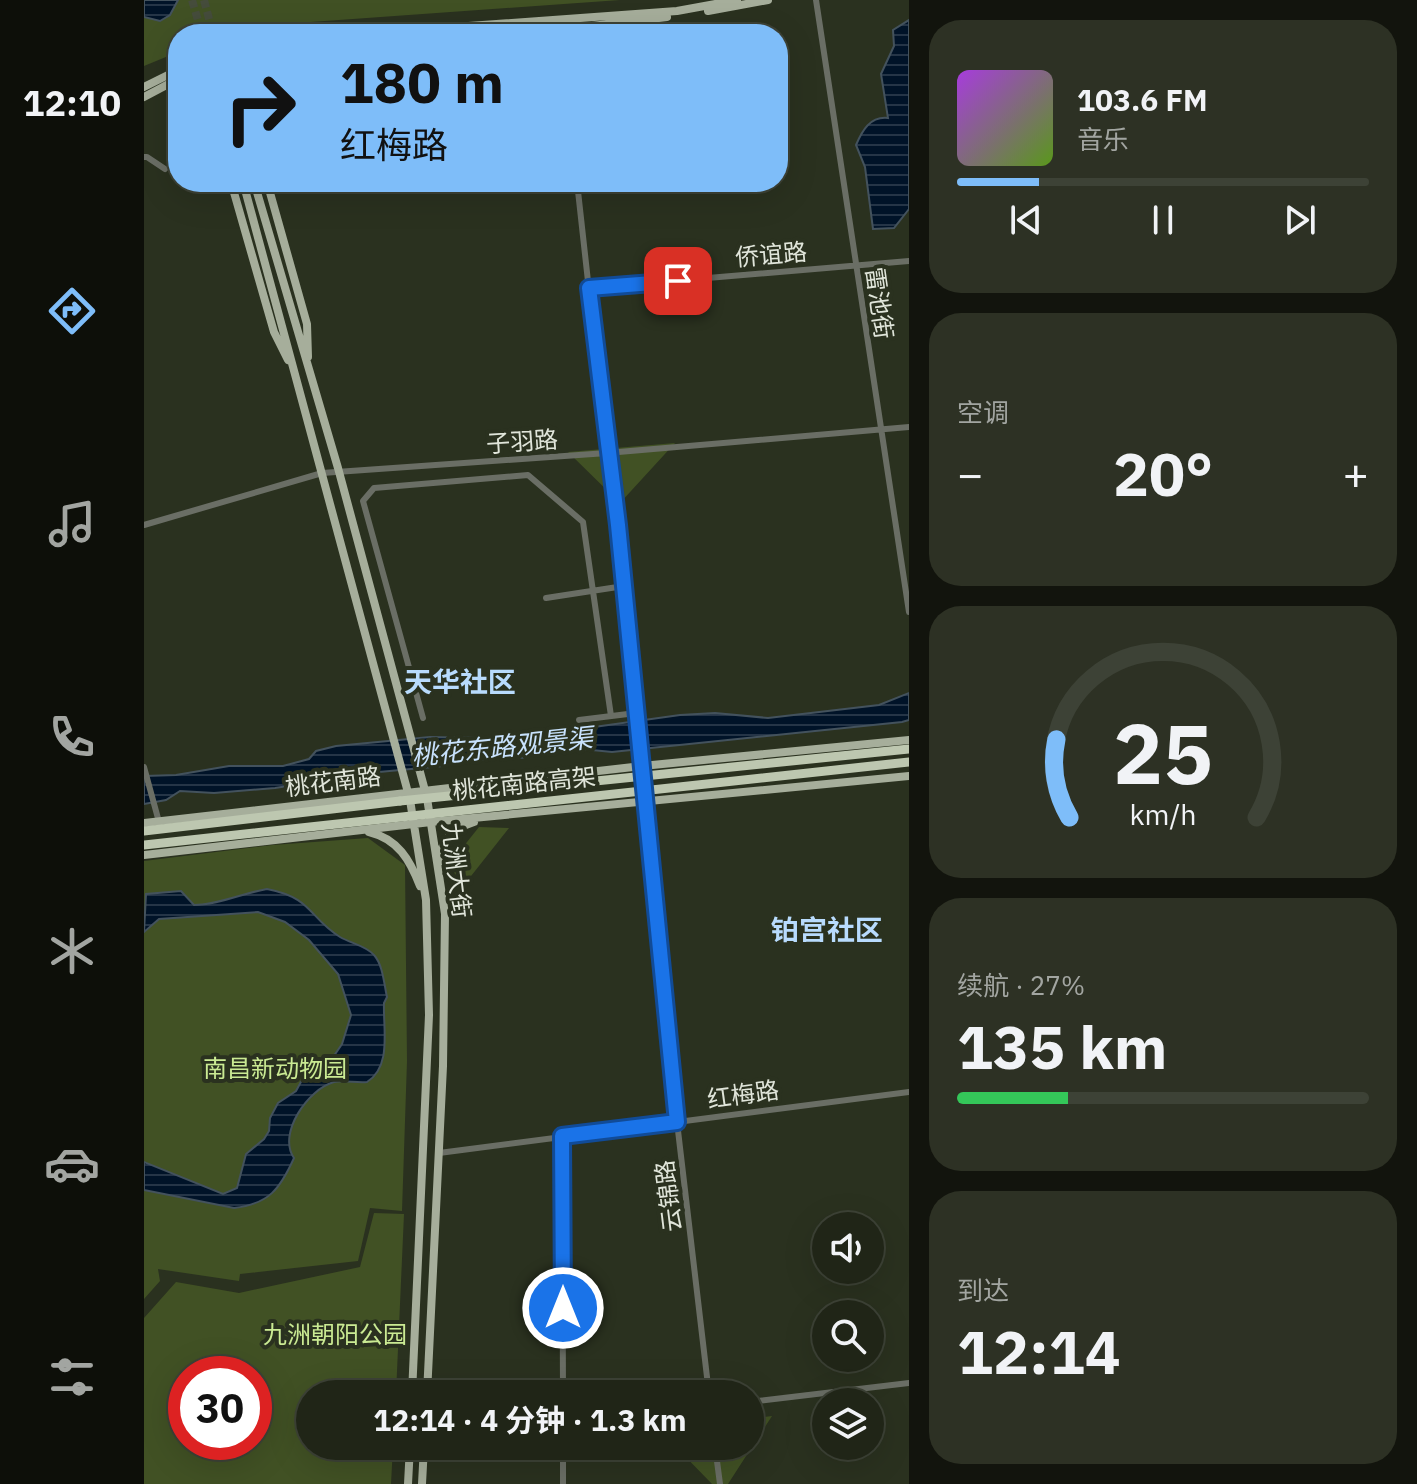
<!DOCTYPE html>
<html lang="zh">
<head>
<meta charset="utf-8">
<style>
  body { margin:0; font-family:"IBM Plex Sans","Noto Sans SC",sans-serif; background:#2d3124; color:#f1f3f6; height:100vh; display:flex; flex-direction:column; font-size:30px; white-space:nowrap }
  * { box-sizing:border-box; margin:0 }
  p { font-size:26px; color:#a2a5a1 }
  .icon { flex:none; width:44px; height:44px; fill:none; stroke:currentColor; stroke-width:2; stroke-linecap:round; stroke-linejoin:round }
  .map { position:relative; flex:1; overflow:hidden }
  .side { display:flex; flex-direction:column; gap:20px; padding:20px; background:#12140d; width:508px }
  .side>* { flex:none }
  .top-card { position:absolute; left:24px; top:24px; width:620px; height:168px; border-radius:32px; box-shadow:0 8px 32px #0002,0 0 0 2px #3d4236; background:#7ebdf9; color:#111; overflow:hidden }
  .tools { position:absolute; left:668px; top:1212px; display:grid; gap:16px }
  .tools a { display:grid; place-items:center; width:72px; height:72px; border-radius:50%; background:#202517; box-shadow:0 8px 32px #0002,0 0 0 2px #3d4236; font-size:40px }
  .speed { position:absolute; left:24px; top:1356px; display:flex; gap:16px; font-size:40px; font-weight:700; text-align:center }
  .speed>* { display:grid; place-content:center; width:104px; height:104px; border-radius:50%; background:#202517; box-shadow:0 8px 32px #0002,0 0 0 2px #3d4236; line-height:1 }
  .speed .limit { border:12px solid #d22; background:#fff; color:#111 }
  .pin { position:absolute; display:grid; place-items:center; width:68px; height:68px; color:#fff; margin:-34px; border-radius:16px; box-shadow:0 4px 12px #0006 }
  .me { position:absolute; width:88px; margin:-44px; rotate:0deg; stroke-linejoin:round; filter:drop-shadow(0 0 6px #0008) }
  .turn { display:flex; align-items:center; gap:28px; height:168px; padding:0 40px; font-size:36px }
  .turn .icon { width:104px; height:104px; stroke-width:2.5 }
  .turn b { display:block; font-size:56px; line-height:68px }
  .big { font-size:60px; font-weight:700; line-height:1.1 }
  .side .card { flex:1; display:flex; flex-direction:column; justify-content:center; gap:12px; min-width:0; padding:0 28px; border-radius:32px; background:#2d3124 }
  .side .dial { align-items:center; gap:0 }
  .dial svg { height:208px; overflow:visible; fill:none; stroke:#3d4236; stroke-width:7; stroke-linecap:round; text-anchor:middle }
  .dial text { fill:#f1f3f6; stroke:none }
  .song { display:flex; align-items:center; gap:24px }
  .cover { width:96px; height:96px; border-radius:12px; background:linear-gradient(135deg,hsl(280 70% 55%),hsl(90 70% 35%)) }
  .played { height:8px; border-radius:4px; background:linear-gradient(90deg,#7ebdf9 20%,#3d4236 20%) }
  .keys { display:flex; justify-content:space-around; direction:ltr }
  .heat { display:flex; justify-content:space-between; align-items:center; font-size:44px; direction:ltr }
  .charge { height:12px; border-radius:6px; background:linear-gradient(90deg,#34c759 27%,#3d4236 0) }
  .trip { position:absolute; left:152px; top:1380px; width:468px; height:80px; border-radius:40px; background:#202517; box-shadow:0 8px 32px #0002,0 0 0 2px #3d4236; font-weight:700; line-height:80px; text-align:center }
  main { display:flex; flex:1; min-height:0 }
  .menu { display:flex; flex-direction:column; width:144px; justify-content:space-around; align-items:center; background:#0d0f09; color:#a2a5a1 }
  .menu .icon { width:56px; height:56px }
  .menu .on { color:#7ebdf9 }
  .menu b { font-size:36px; color:#f1f3f6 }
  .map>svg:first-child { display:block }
  .park { fill:#415124; fill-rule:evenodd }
  .water { fill:url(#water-rules); stroke:#43525d; stroke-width:2 }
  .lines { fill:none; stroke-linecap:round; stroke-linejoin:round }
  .major-tunnel { stroke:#454c3b; stroke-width:8; stroke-dasharray:8 4; stroke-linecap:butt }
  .minor { stroke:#6a6e65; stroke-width:6 }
  .major { stroke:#a6ae9b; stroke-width:8 }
  .highway { stroke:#bdc7b0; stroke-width:9 }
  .highway-bridge { stroke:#bdc7b0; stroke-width:9 }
  .route-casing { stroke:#114b97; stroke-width:20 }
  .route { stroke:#1a73e8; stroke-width:14 }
  .labels { text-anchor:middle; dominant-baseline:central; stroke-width:8; stroke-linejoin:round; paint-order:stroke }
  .street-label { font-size:24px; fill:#e0e5da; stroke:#2a311f }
  .park-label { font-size:24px; fill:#caea93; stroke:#2a311f }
  .water-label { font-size:26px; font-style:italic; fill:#c8e2fd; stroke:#2a311f }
  .quarter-label { font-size:28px; font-weight:bold; fill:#b8dbfd; stroke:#2a311f }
</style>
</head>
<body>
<main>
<nav class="menu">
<b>12:10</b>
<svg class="icon on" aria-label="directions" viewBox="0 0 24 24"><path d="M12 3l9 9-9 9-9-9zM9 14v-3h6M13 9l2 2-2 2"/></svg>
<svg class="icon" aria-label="music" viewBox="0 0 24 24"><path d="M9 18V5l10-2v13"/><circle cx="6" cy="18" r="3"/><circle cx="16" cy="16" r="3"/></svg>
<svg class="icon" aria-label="phone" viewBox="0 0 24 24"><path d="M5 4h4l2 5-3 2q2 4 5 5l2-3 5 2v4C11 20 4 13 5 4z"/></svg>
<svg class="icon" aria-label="climate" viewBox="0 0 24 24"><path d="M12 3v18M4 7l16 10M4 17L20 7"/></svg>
<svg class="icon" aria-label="car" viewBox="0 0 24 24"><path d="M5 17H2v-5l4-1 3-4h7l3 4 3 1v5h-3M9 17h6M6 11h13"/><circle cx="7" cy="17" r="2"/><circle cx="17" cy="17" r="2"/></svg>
<svg class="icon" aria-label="filters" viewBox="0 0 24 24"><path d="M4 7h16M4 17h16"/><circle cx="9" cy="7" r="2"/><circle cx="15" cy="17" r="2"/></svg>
</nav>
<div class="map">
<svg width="765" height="1484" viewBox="0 0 765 1484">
  <defs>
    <pattern id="water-rules" width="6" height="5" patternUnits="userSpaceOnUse" patternTransform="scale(2)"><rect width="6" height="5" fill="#001328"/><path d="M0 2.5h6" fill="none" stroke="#253547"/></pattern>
  </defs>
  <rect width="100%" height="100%" fill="#2a311f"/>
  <!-- park -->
  <path class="park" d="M0,0H476L125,25L87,34H34V52L0,66Z
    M531,443L476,503L424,452Z
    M335,827L365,828L316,890L307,862Z
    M224,838L261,865L263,1061L258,1211L226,1208L214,1261L96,1274L95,1281L14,1269L16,1281L0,1299V861L129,845Z
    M230,1213L260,1214L252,1394H166V1446H249L247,1484H0V1318L32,1282L95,1293L216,1267ZM110,1374V1442H42V1374Z
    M628,1416L584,1484H568L531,1446H606V1419Z"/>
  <!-- water -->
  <path class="water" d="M0,0H34L26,15L16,21L0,17Z
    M765,20V209L750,228L729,229L721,167L712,145C718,131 726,116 744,118L737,74L750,46L749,30Z
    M765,693V720L758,722L468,752L418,747L401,755L390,752L382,758C369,756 310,761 299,766L235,772L131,788L70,793L36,791L22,800L0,804V776L32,775L85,766H139L165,759L172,751L192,746L286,737L334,738L349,741L536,715L571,713L624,718L735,705Z
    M123,889C169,898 164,917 196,937C206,943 223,946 230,955C239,965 240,984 243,997L240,1003C239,1030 248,1066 223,1082C212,1083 200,1080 190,1082C164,1089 133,1134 150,1158C136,1189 125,1204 90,1208L0,1190V1162L79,1194L93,1188L102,1154L120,1139L125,1131L126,1118L134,1103L152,1091L158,1080L185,1063L198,1044L207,1015L194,974L165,940L141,922L114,912L15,919L0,932L2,894L37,891L50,905C74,905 99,893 123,889Z"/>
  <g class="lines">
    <!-- major-tunnel -->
    <path class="major-tunnel" d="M48,0L58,34
      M60,0L69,34"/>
    <!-- minor -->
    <path class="minor" d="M672,0L765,612
      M0,157H3L21,169
      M433,182L463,453L474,525L533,1122L565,1394
      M445,288L765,261
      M0,525L178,473L463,453L765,427
      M402,598L480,586
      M279,718L219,501L230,488L384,475L439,522L467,716
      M435,720L492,713
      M0,767L15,822
      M418,1136L419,1394
      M295,1153L765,1092
      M606,1402L765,1383
      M419,1446V1484
      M571,1446L576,1484"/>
    <!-- major -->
    <path class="major" d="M564,11L624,0
      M213,34L533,11L593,0
      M381,34L523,17
      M0,87L34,70
      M0,97L34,79
      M87,182L130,332L144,360
      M99,182L266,800L282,900L285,1015L268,1394
      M110,182L194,468L283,798L301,914L299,1066L283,1394
      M123,182L163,324L164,357
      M0,823L498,766L765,740
      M225,832C254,839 266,860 276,886
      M0,855L287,822L765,776
      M295,862C297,839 309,829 330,822
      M264,1484L266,1446
      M278,1484L280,1446"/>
    <!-- highway -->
    <path class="highway" d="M0,831L256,801"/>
    <!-- highway-bridge -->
    <path class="highway-bridge" d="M256,801L765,749
      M0,845L765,762"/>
  </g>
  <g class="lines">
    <!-- route casing -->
    <g class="route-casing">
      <path id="route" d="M419,1308L418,1136L533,1122L474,525L445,288L534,281"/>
    </g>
    <!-- route -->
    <use href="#route" class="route"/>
  </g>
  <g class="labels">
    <!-- street labels -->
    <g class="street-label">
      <text transform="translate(627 254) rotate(-5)">侨谊路</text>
      <text transform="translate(736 303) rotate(82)">雷池街</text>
      <text transform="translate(378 441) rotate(-4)">子羽路</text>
      <text transform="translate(189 781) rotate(-7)">桃花南路</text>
      <text transform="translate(380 783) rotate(-6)">桃花南路高架</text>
      <text transform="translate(313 870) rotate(83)">九洲大街</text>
      <text transform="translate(599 1094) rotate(-8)">红梅路</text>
      <text transform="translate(524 1196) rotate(-97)">云锦路</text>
    </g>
    <!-- park labels -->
    <g class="park-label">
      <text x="131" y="1068">南昌新动物园</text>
      <text x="191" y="1334">九洲朝阳公园</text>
    </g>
    <!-- water labels -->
    <g class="water-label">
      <text transform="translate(358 746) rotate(-6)">桃花东路观景渠</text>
    </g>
    <!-- quarter labels -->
    <g class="quarter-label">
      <text x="316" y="681">天华社区</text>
      <text x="683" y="929">铂宫社区</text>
    </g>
  </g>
</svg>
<div class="tools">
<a><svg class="icon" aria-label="sound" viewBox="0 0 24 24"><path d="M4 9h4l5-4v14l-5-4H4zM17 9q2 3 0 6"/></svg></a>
<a><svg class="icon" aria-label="search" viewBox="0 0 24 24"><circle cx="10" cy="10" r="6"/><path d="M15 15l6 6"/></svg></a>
<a><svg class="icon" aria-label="layers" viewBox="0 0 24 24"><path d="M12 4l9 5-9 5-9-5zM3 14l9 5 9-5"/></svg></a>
</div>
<div class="speed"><div class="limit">30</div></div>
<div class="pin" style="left:534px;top:281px;background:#d93025"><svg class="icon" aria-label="arrive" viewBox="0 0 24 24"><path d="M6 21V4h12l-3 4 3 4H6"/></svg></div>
<svg class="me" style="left:419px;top:1308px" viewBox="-20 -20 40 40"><circle r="17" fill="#1a73e8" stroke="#fff" stroke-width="3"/><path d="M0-11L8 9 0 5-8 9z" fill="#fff"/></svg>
<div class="trip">12:14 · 4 分钟 · 1.3 km</div>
<div class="top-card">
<div class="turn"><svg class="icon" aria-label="right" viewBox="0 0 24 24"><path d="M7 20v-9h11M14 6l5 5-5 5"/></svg><div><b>180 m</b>红梅路</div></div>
</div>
</div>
<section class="side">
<div class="card">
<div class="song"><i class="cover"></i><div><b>103.6 FM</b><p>音乐</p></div></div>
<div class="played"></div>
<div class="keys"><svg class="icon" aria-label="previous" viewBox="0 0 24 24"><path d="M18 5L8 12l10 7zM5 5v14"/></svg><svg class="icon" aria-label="pause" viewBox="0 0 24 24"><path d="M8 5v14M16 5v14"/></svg><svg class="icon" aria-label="next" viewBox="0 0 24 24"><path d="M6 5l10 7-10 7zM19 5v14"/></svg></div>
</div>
<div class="card"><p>空调</p>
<div class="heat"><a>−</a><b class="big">20°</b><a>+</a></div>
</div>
<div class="card dial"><svg viewBox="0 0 100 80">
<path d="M14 69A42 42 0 1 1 86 69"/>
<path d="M14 69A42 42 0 0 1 9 39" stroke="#7ebdf9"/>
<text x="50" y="56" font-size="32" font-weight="700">25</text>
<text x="50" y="72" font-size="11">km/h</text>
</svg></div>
<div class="card"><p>续航 · 27%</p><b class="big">135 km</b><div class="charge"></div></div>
<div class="card"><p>到达</p><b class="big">12:14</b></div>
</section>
</main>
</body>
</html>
